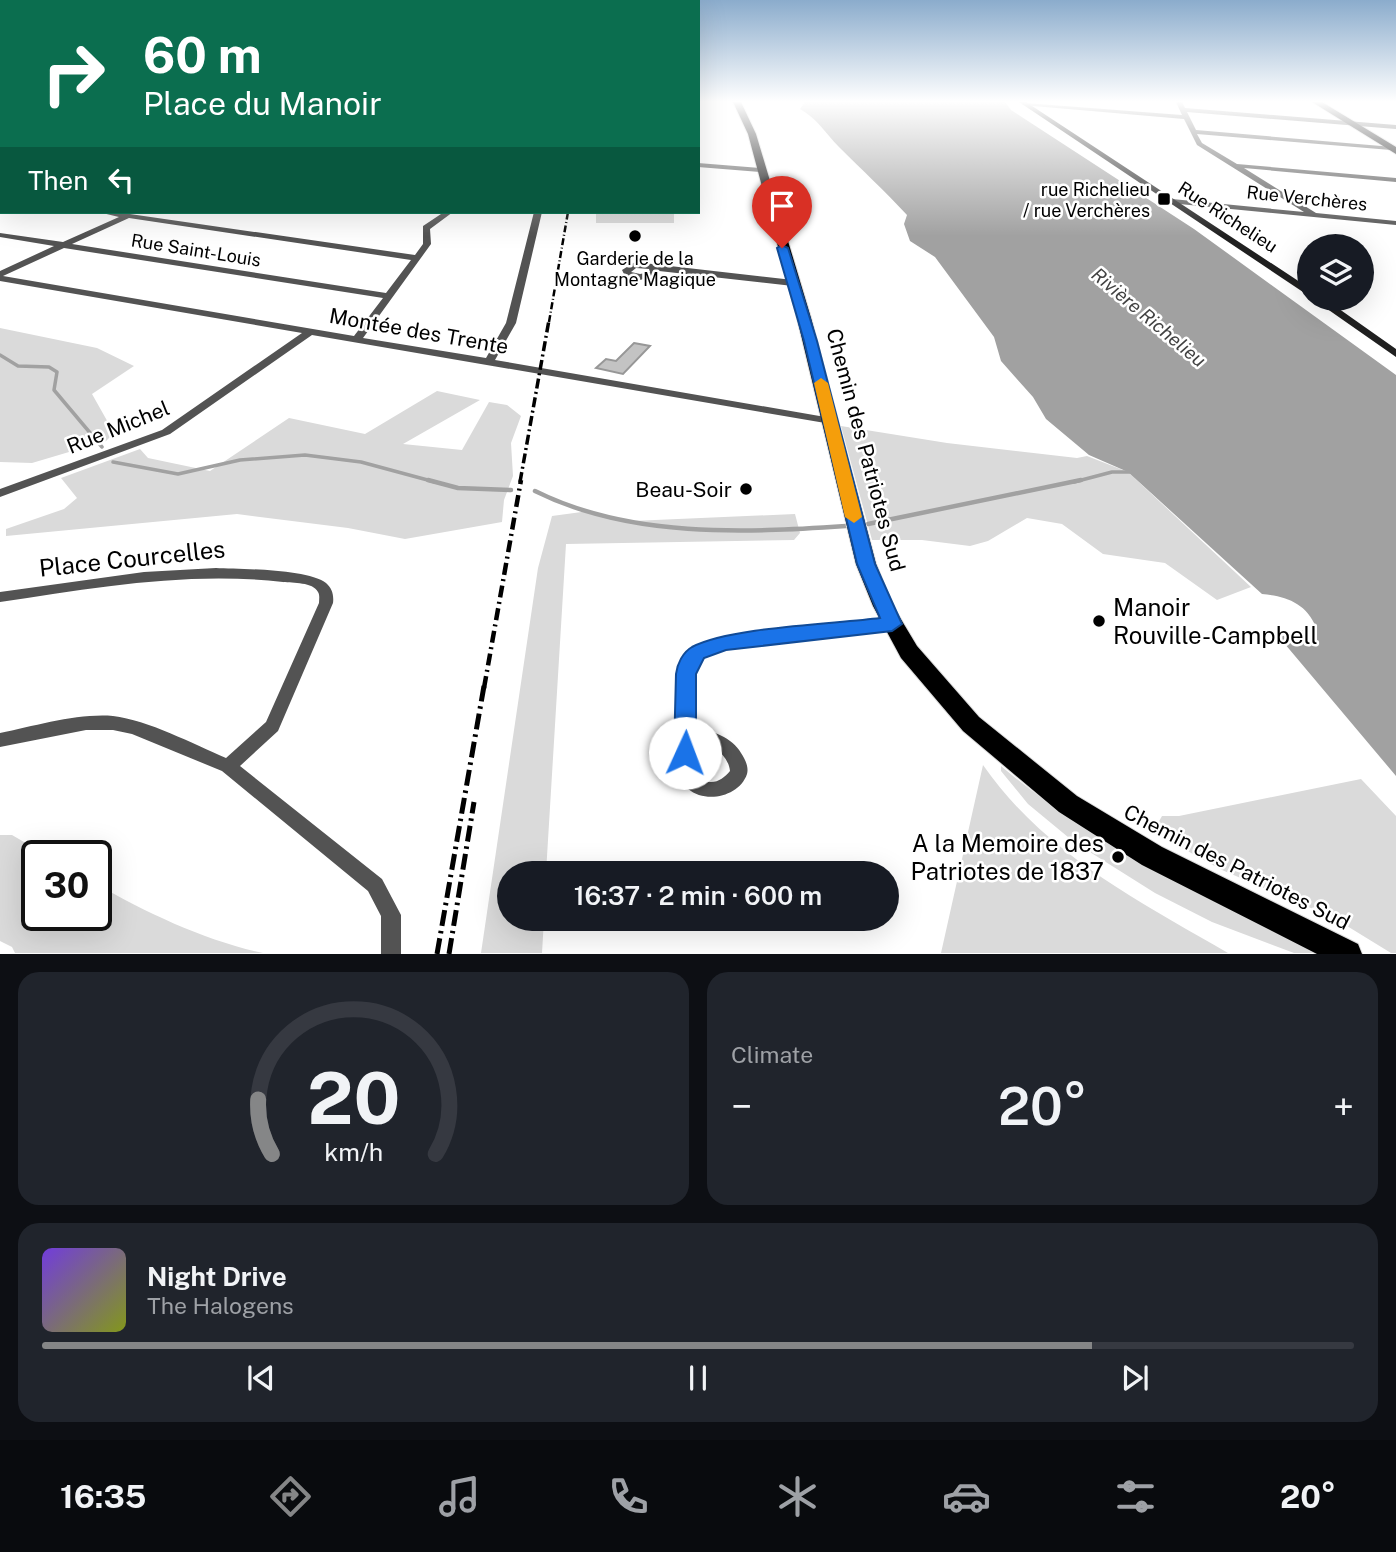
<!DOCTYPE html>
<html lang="en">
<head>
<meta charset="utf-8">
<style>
  body { margin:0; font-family:"Public Sans",sans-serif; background:#20242c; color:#f1f3f6; height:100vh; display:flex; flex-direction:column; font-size:26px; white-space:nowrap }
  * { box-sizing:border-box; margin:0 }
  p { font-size:23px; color:#9ea1a6 }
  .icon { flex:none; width:38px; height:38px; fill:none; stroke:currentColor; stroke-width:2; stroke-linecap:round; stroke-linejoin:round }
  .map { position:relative; height:954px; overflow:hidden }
  .panel { display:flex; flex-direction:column; gap:18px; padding:18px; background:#0d0f14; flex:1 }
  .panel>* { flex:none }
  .hud { position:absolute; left:0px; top:0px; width:700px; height:214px; box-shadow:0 7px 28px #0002; background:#0b6e4f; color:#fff; overflow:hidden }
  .controls { position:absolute; left:1297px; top:234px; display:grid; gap:14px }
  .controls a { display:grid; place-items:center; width:77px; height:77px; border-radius:50%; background:#171b24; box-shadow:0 7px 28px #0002; font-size:35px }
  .speed { position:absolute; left:21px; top:840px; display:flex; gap:14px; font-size:35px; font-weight:700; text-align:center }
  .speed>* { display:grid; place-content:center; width:91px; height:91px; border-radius:50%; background:#171b24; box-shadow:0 7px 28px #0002; line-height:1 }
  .speed .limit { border:4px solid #111; border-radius:10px; background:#fff; color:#111 }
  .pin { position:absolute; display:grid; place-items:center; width:60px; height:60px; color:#fff; margin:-72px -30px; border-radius:50% 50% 50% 0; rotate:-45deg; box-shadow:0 0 7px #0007 }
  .pin .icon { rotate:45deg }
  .me { position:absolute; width:77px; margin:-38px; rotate:2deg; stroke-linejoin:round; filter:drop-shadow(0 0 5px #0008) }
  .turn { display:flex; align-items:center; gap:24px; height:147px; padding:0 28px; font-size:32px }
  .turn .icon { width:91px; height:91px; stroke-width:2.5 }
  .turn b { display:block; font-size:49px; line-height:60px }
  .then { display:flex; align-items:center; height:66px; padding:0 28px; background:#0003; gap:14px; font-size:26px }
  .big { font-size:52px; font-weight:600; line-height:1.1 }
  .panel .widget { flex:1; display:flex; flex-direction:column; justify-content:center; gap:10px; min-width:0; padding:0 24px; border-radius:21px; background:#20242c }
  .panel .dial { align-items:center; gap:0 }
  .dial svg { height:182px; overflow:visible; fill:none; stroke:#363941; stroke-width:7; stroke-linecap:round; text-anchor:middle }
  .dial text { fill:#f1f3f6; stroke:none }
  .song { display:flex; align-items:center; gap:21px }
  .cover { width:84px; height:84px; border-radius:10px; background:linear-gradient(135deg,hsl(260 70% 55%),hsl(70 70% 35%)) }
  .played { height:7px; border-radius:4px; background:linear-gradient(90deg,#858687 80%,#363941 80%) }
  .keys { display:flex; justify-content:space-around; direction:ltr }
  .heat { display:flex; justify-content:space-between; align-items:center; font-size:38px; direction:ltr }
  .panel .tiles { flex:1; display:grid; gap:18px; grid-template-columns:1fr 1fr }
  .widget:last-child { grid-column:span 2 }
  .trip { position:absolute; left:497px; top:861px; width:402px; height:70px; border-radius:35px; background:#171b24; box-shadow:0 7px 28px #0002; font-weight:600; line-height:70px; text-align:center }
  .tab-bar { display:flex; height:112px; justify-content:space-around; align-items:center; background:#090b0e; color:#9ea1a6 }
  .tab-bar .icon { width:49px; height:49px }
  .tab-bar .on { color:#858687 }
  .tab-bar b { font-size:32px; color:#f1f3f6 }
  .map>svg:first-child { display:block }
  .green { fill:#dadada }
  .water { fill:#a1a1a1 }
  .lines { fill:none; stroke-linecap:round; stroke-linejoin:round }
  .stream-far1 { stroke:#a1a1a1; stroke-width:3.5 }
  .stream { stroke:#a1a1a1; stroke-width:4.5 }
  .building { fill:#c3c3c3; stroke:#979797; stroke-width:2 }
  .primary-casing { stroke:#dbdbdb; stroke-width:2 }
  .street { fill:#535353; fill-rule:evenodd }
  .secondary { fill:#202020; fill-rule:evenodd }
  .primary { fill:#000; fill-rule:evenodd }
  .rail-far3 { stroke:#000; stroke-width:2.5; stroke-dasharray:7 2.5 1 2.5; stroke-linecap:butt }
  .rail-far2 { stroke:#000; stroke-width:3.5; stroke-dasharray:10 3.5 2 3.5; stroke-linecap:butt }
  .rail-far1 { stroke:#000; stroke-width:4.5; stroke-dasharray:12 4.5 2 4.5; stroke-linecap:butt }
  .rail { stroke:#000; stroke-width:5; stroke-dasharray:16 5 2.5 5; stroke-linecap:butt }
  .route { fill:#1a73e8; stroke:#114b97; stroke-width:2 }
  .slow { fill:#f59e0b }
  .poi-dot { fill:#000; stroke:#fff; stroke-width:2.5 }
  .labels { text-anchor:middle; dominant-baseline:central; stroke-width:5; stroke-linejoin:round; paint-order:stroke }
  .far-poi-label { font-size:18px; fill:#000; stroke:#fff; text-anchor:end }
  .far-street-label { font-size:18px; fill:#000; stroke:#fff }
  .far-water-label { font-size:19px; font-style:italic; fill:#424242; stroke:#fff }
  .street-label { font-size:21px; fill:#000; stroke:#fff }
  .poi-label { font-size:21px; fill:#000; stroke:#fff; text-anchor:end }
  .near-street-label { font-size:24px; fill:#000; stroke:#fff }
  .near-poi-label { font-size:24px; fill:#000; stroke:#fff; text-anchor:start }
</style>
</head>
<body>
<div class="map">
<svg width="1396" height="954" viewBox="0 0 1396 954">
  <rect width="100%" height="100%" fill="#fff"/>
  <!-- green -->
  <path class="green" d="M596,212H674V223H596Z
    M0,328L97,348L134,366L92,394L114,433L106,441L32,463L0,462Z
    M437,391L480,400L403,444L462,450L489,402L507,405L521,416L511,443L513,476L504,500L502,522L405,539L348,528L237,514L6,536V529L64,509L77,498L61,478L140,449L148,458L210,471L289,418L365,434Z
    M841,426L947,443L1077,458L1087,456L1128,472L1251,587L1217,600L1165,563L1103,554L1062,524L1027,518L988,541L970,546L922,540H872Z
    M589,511L632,521L795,514L800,533L794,540L566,544L546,873H509V919H544L542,953H481L538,568L552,516Z
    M983,765C1044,853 1138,901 1228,953H941Z
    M1001,766C1097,847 1209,899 1322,953H1294L1212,922L1155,893L1074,842L1028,804L1001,771Z
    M1361,779L1396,816V953H1391L1334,918L1222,870L1153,832L1162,816H1179Z
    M0,835H12L48,856H37V915H96V884C147,913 206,941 263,953H15L12,947L0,941Z"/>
  <!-- water -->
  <path class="water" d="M805,102H1005L1011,110L1194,229L1396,375V776L1279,637L1316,627C1306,603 1286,596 1262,594L1128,472L1089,455L1046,419L1033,397L1001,361L994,337L935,257L910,241L904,224L907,215C885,191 862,170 839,147C825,133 818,119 800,109Z"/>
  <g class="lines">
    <!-- stream-far1 -->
    <path class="stream-far1" d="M0,355L18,366L49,367L57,372L54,390L102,447
      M113,462L178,474L240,460L305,455L361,462L435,482
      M1074,482L1112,472H1130"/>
    <!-- stream -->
    <path class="stream" d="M428,480L458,488L511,490
      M535,491C629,538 744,533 846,526
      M868,524L1081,480"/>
  </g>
  <!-- building -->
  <path class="building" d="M634,343L650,346L623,374L596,368L606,359L616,361Z"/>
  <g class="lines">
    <!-- primary casing -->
    <g class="primary-casing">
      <path id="primary" d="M733,102H741L756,134L811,318L876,564L893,606L917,646L979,717L1077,796L1162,847L1358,944L1362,954H1317L1142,865L1059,812L963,731L901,658L873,606L856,564L797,318L748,134Z
        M1312,102H1322L1396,147V154Z"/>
    </g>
    <!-- street -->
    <path class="street" d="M1176,102H1182L1185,108L1396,125V129L1187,112L1196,130L1393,147L1394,148L1391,150L1197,134L1202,143L1237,164L1396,178V182L1244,168L1316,213L1396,221V225L1169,203L1168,201L1172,199L1304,212L1197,145L1184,119L1022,105L1025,103L1182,115Z
      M0,103L2,104V108L0,107Z
      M2,120V124L0,125V121Z
      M0,135H2V139H0Z
      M0,146H2V150H0Z
      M0,160H2V165H0Z
      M698,163L760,168L763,170L760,172L698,167Z
      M0,192H2L0,197Z
      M98,212H116L415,255L423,244V226L444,212H453L430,229L431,244L363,338L486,358L506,323L534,212H542L516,323L495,360L831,418L837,421L831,424L312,335L170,434L0,497V489L162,430L302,333L0,281V271L54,246L0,237V233L63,242L119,217ZM129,218L411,260L386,293L72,244ZM64,248L383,298L354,336L3,276Z
      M635,262L793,280L797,283L793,286L659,271L658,275L640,280L625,276L622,270ZM636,268L649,269L650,272L640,274L631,272Z
      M216,568C240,569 308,569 326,583C332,588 334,595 333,603L278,731L240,766L382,879L401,915V954H381V916L368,891L222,771L132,734L113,730H86L0,747V733C35,726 78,713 113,716C148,720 193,744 226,758L266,722L319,603C319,600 320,595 318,592C313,582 293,583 283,582C187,571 94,588 0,602V592L144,572Z
      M892,619L897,620L899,624L897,628L725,648L710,653L695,668L694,727C712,731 732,737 741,753C745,759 749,767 747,774C737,804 680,808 676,764L679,666L700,645L725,637ZM694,740C710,744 728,753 730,771C725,777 719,782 711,782C688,784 693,755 694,740Z"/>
    <!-- secondary -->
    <path class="secondary" d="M1019,102H1026L1309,288V296Z
      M1313,299H1325L1396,349V357Z"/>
    <!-- primary -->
    <use href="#primary" class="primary"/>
    <!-- rail-far3 -->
    <path class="rail-far3" d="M549,322L568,212"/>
    <!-- rail-far2 -->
    <path class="rail-far2" d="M520,482L549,320"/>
    <!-- rail-far1 -->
    <path class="rail-far1" d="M484,688L521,480"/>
    <!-- rail -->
    <path class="rail" d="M437,954L484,686
      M449,954L474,802"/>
  </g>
  <!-- sky -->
  <linearGradient id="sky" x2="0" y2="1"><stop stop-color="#8baccc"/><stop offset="0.43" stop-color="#fff"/><stop offset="1" stop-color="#fff" stop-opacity="0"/></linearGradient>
  <rect width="1396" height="236" fill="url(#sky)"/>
  <!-- route -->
  <path class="route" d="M782,245L788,248L817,341L875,564L902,624L892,631L726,650L704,658L696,674V753L693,760L685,762L677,760L674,753L676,674C677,664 683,652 692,647C730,627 834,624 880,618L857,564L804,341L777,248Z"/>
  <!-- slow -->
  <path class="slow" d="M821,378L828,383L862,517L854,523L845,517L814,383Z"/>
  <!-- markers -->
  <g class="poi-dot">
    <rect x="1157" y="192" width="14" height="14" rx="3.5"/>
    <circle cx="635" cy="236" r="7"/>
    <circle cx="746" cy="489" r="7"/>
    <circle cx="1099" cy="621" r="7"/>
    <circle cx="1118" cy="857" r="7"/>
  </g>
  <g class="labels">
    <!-- far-poi labels -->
    <g class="far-poi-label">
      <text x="1150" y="189">rue Richelieu<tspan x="1150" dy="21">/ rue Verchères</tspan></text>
      <text x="635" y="258" text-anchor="middle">Garderie de la<tspan x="635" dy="21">Montagne Magique</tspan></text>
    </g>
    <!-- far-street labels -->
    <g class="far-street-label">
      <text transform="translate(1307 198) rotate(6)">Rue Verchères</text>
      <text transform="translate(1228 217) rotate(33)">Rue Richelieu</text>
      <text transform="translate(196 250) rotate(9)">Rue Saint-Louis</text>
    </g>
    <!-- far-water labels -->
    <g class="far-water-label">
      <text transform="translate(1149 317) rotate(40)">Rivière Richelieu</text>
    </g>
    <!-- street labels -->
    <g class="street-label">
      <text transform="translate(419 331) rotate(10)">Montée des Trente</text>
      <text transform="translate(118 427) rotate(-22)">Rue Michel</text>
      <text transform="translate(866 450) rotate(75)">Chemin des Patriotes Sud</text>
      <text transform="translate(1237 867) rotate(27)">Chemin des Patriotes Sud</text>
    </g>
    <!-- poi labels -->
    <g class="poi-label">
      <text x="732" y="489">Beau-Soir</text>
    </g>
    <!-- near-street labels -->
    <g class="near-street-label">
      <text transform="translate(132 558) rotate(-6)">Place Courcelles</text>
    </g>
    <!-- near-poi labels -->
    <g class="near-poi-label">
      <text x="1113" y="607">Manoir<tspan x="1113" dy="28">Rouville-Campbell</tspan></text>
      <text x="1104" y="843" text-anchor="end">A la Memoire des<tspan x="1104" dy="28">Patriotes de 1837</tspan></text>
    </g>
  </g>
</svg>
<div class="controls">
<a><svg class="icon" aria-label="layers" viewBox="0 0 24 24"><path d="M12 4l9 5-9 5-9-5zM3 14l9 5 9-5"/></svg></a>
</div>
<div class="speed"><div class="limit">30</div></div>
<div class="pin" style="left:782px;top:248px;background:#d93025"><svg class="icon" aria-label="arrive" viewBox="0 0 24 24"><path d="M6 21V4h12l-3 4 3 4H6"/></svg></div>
<svg class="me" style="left:685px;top:753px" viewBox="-20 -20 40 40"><circle r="19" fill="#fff"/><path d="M0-13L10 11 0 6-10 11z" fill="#1a73e8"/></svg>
<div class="trip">16:37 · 2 min · 600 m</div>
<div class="hud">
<div class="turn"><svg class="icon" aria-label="right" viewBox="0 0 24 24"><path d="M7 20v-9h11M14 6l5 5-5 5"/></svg><div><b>60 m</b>Place du Manoir</div></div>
<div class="then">Then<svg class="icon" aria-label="left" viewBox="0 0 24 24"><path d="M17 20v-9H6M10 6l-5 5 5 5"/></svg></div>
</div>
</div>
<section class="panel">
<div class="tiles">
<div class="widget dial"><svg viewBox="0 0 100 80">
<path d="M14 69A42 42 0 1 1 86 69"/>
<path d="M14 69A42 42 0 0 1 8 45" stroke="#858687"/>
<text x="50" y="56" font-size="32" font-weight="700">20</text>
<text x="50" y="72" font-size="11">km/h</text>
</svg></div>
<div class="widget"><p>Climate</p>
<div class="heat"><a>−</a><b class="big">20°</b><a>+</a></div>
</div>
<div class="widget">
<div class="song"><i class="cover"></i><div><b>Night Drive</b><p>The Halogens</p></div></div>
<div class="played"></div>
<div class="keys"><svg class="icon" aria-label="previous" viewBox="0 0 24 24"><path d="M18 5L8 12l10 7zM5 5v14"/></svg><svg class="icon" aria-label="pause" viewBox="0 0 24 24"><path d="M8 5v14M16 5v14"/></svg><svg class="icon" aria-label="next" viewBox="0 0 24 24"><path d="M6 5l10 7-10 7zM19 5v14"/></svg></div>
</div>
</div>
</section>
<nav class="tab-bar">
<b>16:35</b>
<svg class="icon on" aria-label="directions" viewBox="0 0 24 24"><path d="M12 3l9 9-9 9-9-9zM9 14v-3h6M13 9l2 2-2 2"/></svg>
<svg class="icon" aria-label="music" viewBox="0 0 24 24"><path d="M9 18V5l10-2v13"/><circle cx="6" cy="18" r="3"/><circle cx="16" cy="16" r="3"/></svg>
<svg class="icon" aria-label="phone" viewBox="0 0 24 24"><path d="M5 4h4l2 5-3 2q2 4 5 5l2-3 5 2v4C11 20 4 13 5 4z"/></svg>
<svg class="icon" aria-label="climate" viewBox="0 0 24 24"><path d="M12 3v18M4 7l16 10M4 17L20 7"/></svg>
<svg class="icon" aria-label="car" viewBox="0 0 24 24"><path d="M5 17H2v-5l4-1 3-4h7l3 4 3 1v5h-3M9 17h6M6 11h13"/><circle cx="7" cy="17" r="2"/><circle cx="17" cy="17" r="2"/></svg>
<svg class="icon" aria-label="filters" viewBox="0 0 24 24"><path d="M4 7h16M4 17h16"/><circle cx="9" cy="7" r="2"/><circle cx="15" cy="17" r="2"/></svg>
<b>20°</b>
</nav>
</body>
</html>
